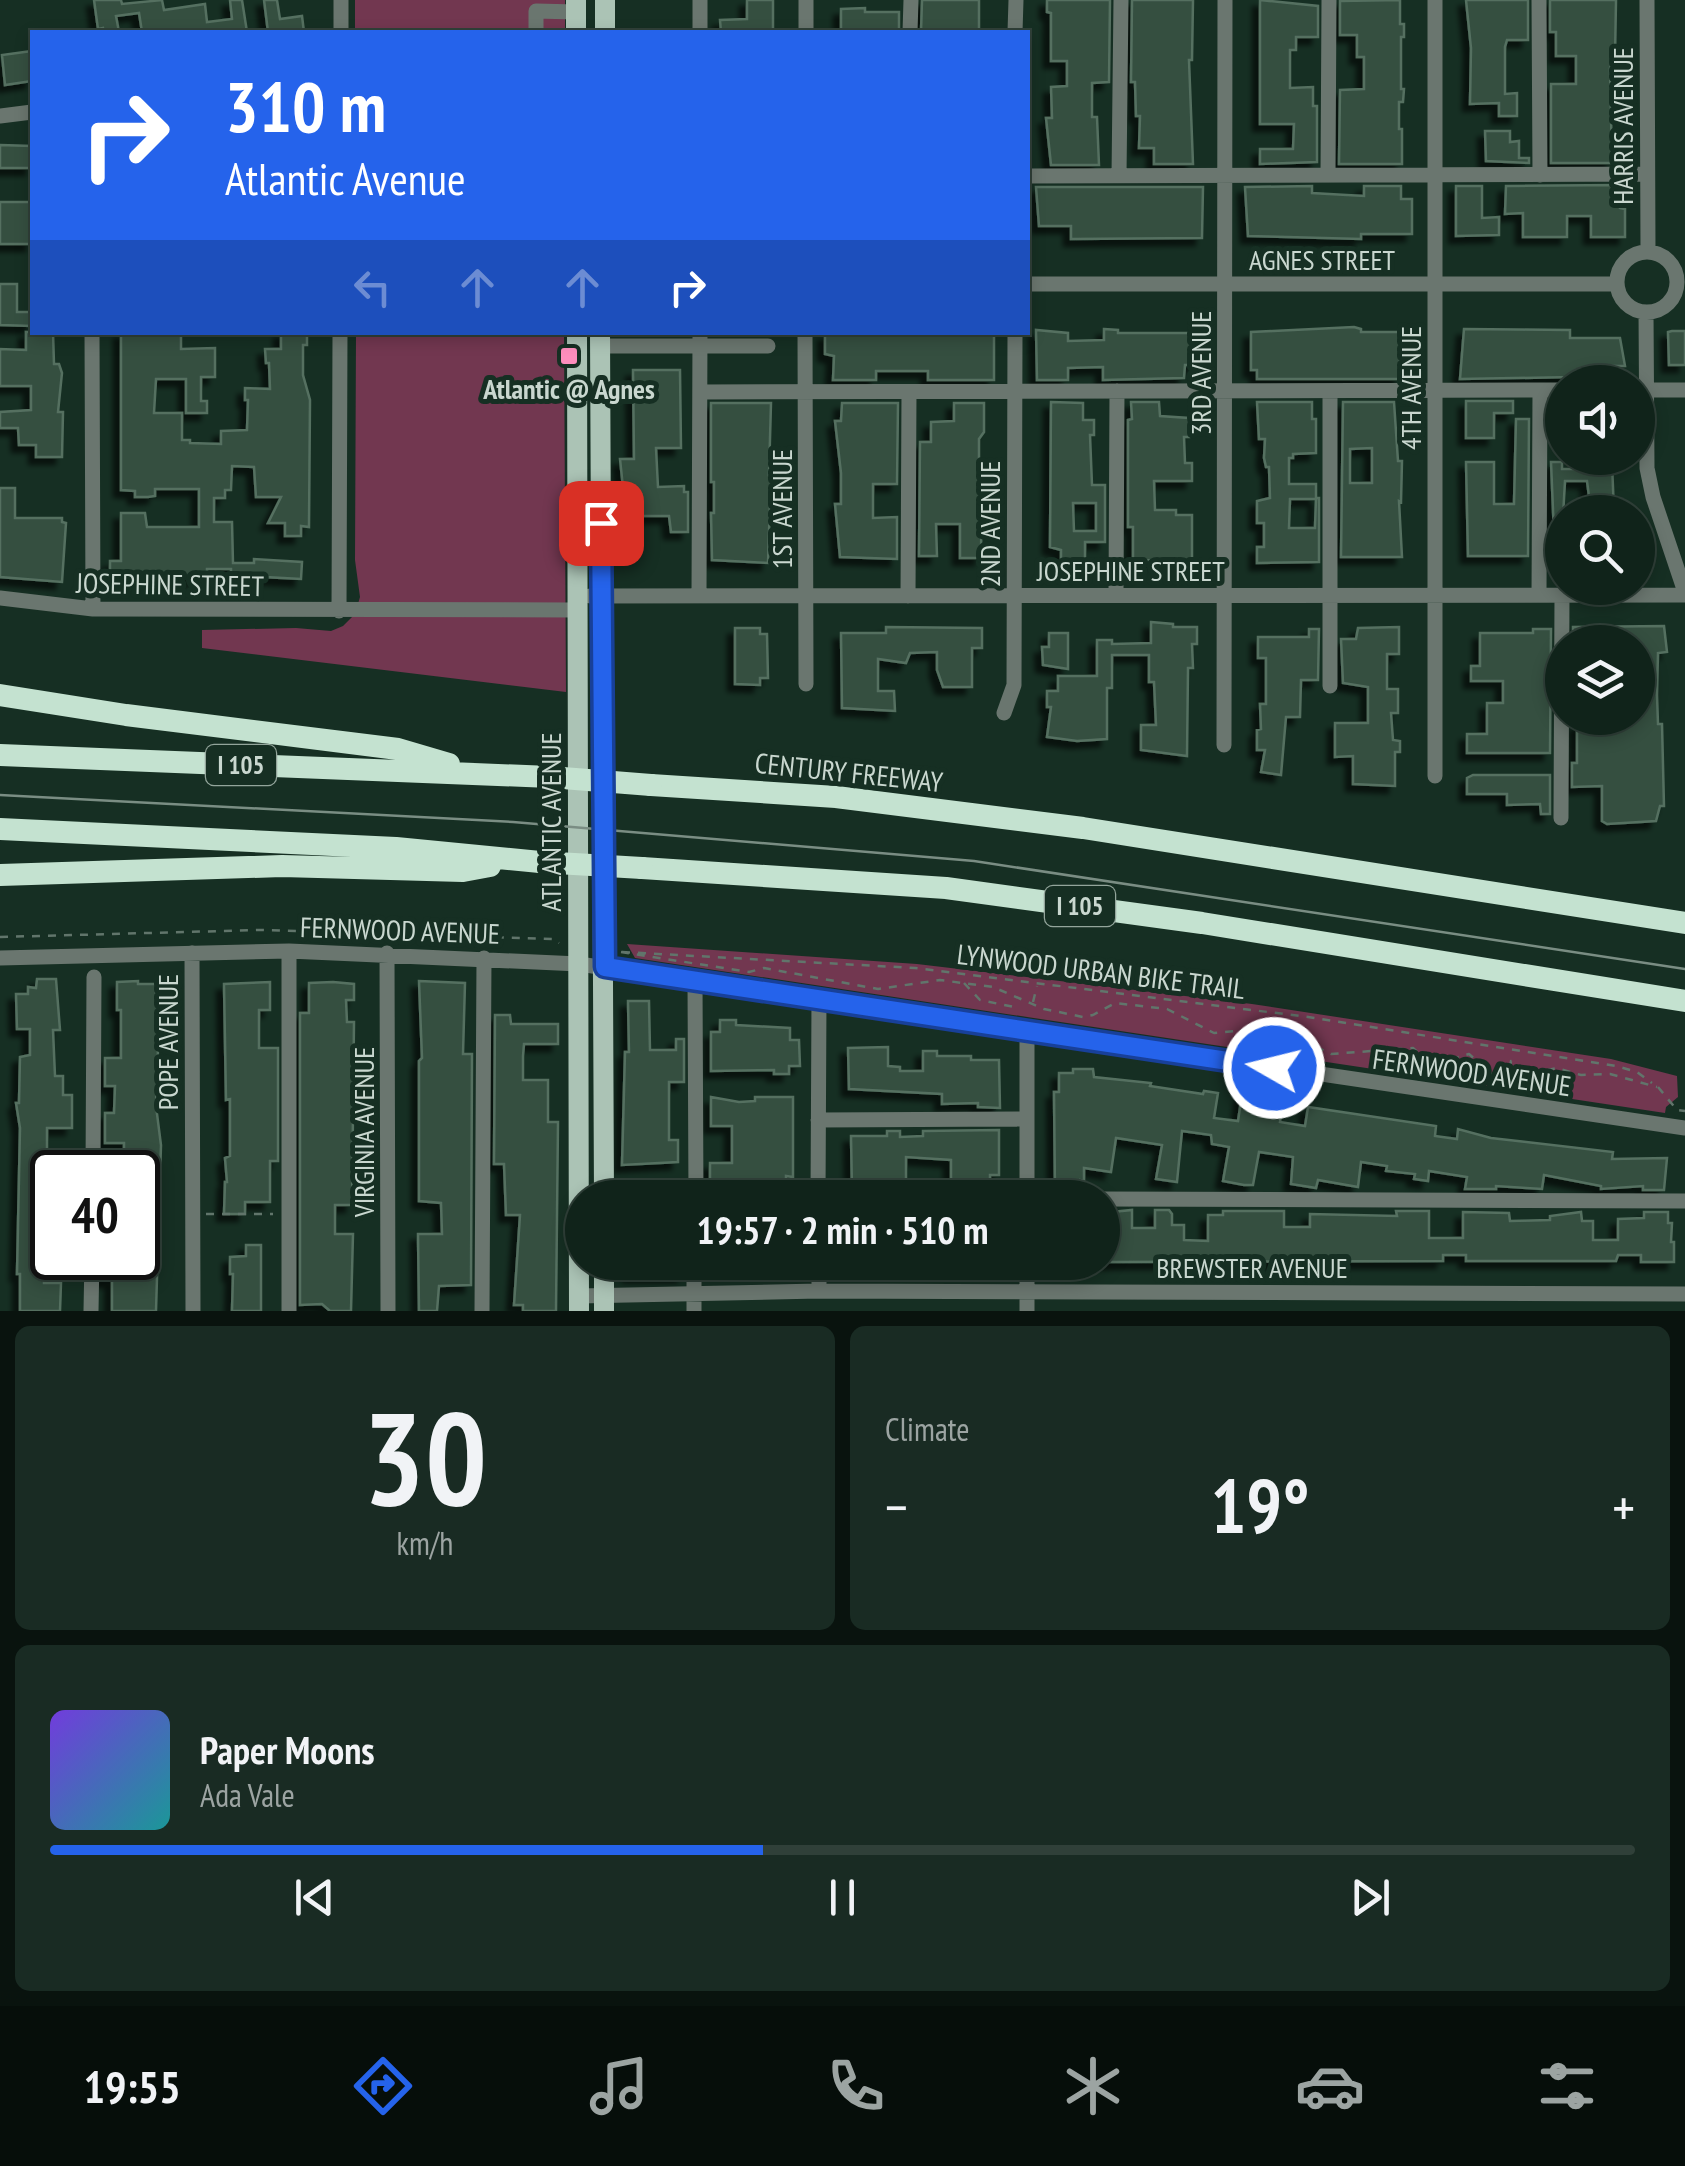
<!DOCTYPE html>
<html lang="en">
<head>
<meta charset="utf-8">
<style>
  body { margin:0; font-family:"PT Sans Narrow",sans-serif; background:#192b23; color:#f1f3f6; height:100vh; display:flex; flex-direction:column; font-size:38px; white-space:nowrap }
  * { box-sizing:border-box; margin:0 }
  p { font-size:32px; color:#9ca4a2 }
  .icon { flex:none; width:55px; height:55px; fill:none; stroke:currentColor; stroke-width:2; stroke-linecap:round; stroke-linejoin:round }
  .map { position:relative; height:1311px; overflow:hidden }
  .drawer { display:flex; flex-direction:column; gap:15px; padding:15px; background:#09130e; flex:1 }
  .drawer>* { flex:none }
  .top-card { position:absolute; left:30px; top:30px; width:1000px; height:305px; border-radius:0px; box-shadow:0 5px 15px #0003,0 0 0 2px #304039; background:#2563eb; color:#fff; overflow:hidden }
  .controls { position:absolute; left:1545px; top:365px; display:grid; gap:20px }
  .controls a { display:grid; place-items:center; width:110px; height:110px; border-radius:50%; background:#10231a; box-shadow:0 5px 15px #0003,0 0 0 2px #304039; font-size:50px }
  .speed { position:absolute; left:30px; top:1150px; display:flex; gap:20px; font-size:50px; font-weight:700; text-align:center }
  .speed>* { display:grid; place-content:center; width:130px; height:130px; border-radius:50%; background:#10231a; box-shadow:0 5px 15px #0003,0 0 0 2px #304039; line-height:1 }
  .speed .limit { border:5px solid #111; border-radius:15px; background:#fff; color:#111 }
  .pin { position:absolute; display:grid; place-items:center; width:85px; height:85px; color:#fff; margin:-42px; border-radius:20px; box-shadow:0 5px 15px #0006 }
  .me { position:absolute; width:110px; margin:-55px; rotate:278deg; stroke-linejoin:round; filter:drop-shadow(0 0 8px #0008) }
  .turn { display:flex; align-items:center; gap:35px; height:210px; padding:0 30px; font-size:45px }
  .turn .icon { width:130px; height:130px; stroke-width:2.5 }
  .turn b { display:block; font-size:70px; line-height:85px }
  .lanes { display:flex; align-items:center; height:95px; padding:0 30px; background:#0003; justify-content:center; gap:50px; direction:ltr }
  .lanes .off { opacity:.35 }
  .big { font-size:75px; font-weight:600; line-height:1.1 }
  .drawer .tile { flex:1; display:flex; flex-direction:column; justify-content:center; gap:15px; min-width:0; padding:0 35px; border-radius:15px; background:#192b23 }
  .drawer .dial { align-items:center; gap:0 }
  .dial b { font-size:130px; line-height:1 }
  .song { display:flex; align-items:center; gap:30px }
  .cover { width:120px; height:120px; border-radius:15px; background:linear-gradient(135deg,hsl(260 70% 55%),hsl(180 70% 35%)) }
  .played { height:10px; border-radius:5px; background:linear-gradient(90deg,#2563eb 45%,#304039 45%) }
  .keys { display:flex; justify-content:space-around; direction:ltr }
  .heat { display:flex; justify-content:space-between; align-items:center; font-size:55px; direction:ltr }
  .drawer .tiles { flex:1; display:grid; gap:15px; grid-template-columns:1fr 1fr }
  .tile:last-child { grid-column:span 2 }
  .trip { position:absolute; left:565px; top:1180px; width:555px; height:100px; border-radius:50px; background:#10231a; box-shadow:0 5px 15px #0003,0 0 0 2px #304039; font-weight:600; line-height:100px; text-align:center }
  .menu { display:flex; height:160px; justify-content:space-around; align-items:center; background:#060e0a; color:#9ca4a2 }
  .menu .icon { width:70px; height:70px }
  .menu .active { color:#2563eb }
  .menu b { font-size:45px; color:#f1f3f6 }
  .map>svg:first-child { display:block }
  .green { fill:#723750 }
  .building { fill:#354f41; stroke:#557061; stroke-width:2.5; fill-rule:evenodd; filter:url(#shadow) }
  .lines { fill:none; stroke-linecap:round; stroke-linejoin:round }
  .path { stroke:#61756b; stroke-width:2.5; stroke-dasharray:8 8; stroke-linecap:butt }
  .minor { stroke:#6a766f; stroke-width:15 }
  .major { stroke:#abc3b5; stroke-width:20 }
  .highway { stroke:#c4e2d0; stroke-width:22 }
  .tram { stroke:#7a8d83; stroke-width:2.5 }
  .highway-bridge { stroke:#c4e2d0; stroke-width:22 }
  .route-casing { stroke:#184099; stroke-width:25 }
  .route { stroke:#2563eb; stroke-width:18 }
  .poi-dot { fill:#fe8ebd; stroke:#162f23; stroke-width:4 }
  .labels { text-anchor:middle; dominant-baseline:central; stroke-width:10; stroke-linejoin:round; paint-order:stroke }
  .shield { fill:#162f23; stroke:#93a59b; stroke-width:2.5 }
  .shield-label { font-size:25px; font-weight:bold; fill:#c9d7cf }
  .street-label { font-size:28px; fill:#c9d7cf; stroke:#162f23 }
  .poi-label { font-size:28px; font-weight:bold; fill:#c9d7cf; stroke:#162f23 }
</style>
</head>
<body>
<div class="map">
<svg width="1685" height="1311" viewBox="0 0 1685 1311">
  <defs>
    <filter id="shadow"><feDropShadow dx="-7" dy="7" stdDeviation="2.5" flood-color="#0009"/></filter>
  </defs>
  <rect width="100%" height="100%" fill="#162f23"/>
  <!-- green -->
  <path class="green" d="M355,0H565V32H355Z
    M356,333H564L566,692L202,648V630L296,628L331,631L343,626L355,614L360,597L355,560Z
    M627,944L917,964L1252,1004L1611,1059L1677,1076L1678,1097L1666,1107L1665,1113L635,958Z"/>
  <!-- building -->
  <path class="building" d="M94,0H121L122,4L162,0L164,10L205,4L207,22L232,19L230,0H242L247,32H142L139,13L116,16L119,32H104L103,28L98,29Z
    M264,0H277L280,19L302,16L304,32H268Z
    M747,0H773V32H721L720,20L747,19Z
    M922,0H979V32H921Z
    M1047,0H1110L1109,82L1092,83V117H1097L1099,165H1051L1046,118H1052L1051,87L1067,86V61H1051V13L1047,12Z
    M1132,0H1193L1192,60H1189L1193,164H1154V148H1139L1140,116H1136L1135,82H1131Z
    M1260,0L1318,6V37H1296V50H1290V88L1313,87V106H1317V162L1260,164V149H1293L1294,124H1260Z
    M1400,0V24H1404V37H1401V89H1404L1403,102H1399V129H1402V164H1339L1340,90L1364,89V57H1357V35H1340V1Z
    M1466,0H1528V40H1507L1505,47V94L1517,93V116H1499V103L1470,104L1471,48Z
    M1550,0H1616L1615,58L1610,68L1612,163H1551V84H1576V56H1556V32H1550Z
    M865,8V12H899V32H841V9Z
    M32,51V81L5,85L2,55Z
    M1485,131H1510V142L1519,141V158H1529V163L1486,161Z
    M0,145L32,146V168H0Z
    M1620,185V208L1625,209V237H1591V216H1567V237H1523V213L1505,214L1506,186Z
    M1312,186V193L1364,196V186H1401V199H1412V234H1361V239L1248,236L1245,187Z
    M1456,186H1482V218L1499,217V235L1456,236Z
    M1036,187H1203L1202,238L1071,239V226H1039Z
    M0,202H32V244H0Z
    M0,284H17V312H32V326L0,325Z
    M1354,327L1361,329V332H1405V358L1400,361V379H1257V370H1251V332Z
    M1104,329L1118,330V333H1194V365H1185L1184,378L1103,380V367L1068,368V380H1037L1036,330L1068,333V341L1104,340Z
    M1464,329L1570,330V338H1620L1625,366H1590V382H1573V377L1460,379Z
    M1672,331H1685V365H1669L1668,332Z
    M26,332H53L54,364H59L62,373L58,412H63L62,457H36V445H19L18,428H0V412L31,410V386H0V349L26,350Z
    M121,332L181,335V349L215,348V377H201V401H207V413H186V379H156L154,413H182V440H190V443L221,444V431L247,430L248,400H245V388L270,389L269,363H266L265,349H281V332H307V345H303V375L310,400L309,527L301,526V536H285V523H268L281,497H256L254,467L232,466L231,490H225V498H214V522H232L233,563H254V559L302,562L301,579L245,576V580H231V569H207V577L150,581V572L127,574V582H110V561H121V513H145L147,527H199V489H155V496L148,497H135V491L121,490Z
    M957,332L994,334V380H928V371H876V380H833L834,356L825,354V334Z
    M633,370H680L681,448H656L658,487L684,486V492H688V532H671L669,516H626L620,459H634Z
    M1466,401H1513V413H1494V438H1466Z
    M1051,402L1083,403V420H1094V435H1090L1092,485H1105V542H1085V560H1061V550L1050,547ZM1073,503H1096V531H1074Z
    M1131,402H1159L1160,416L1189,418V437H1184L1185,463H1192V481H1154L1155,510H1176V515H1192V561L1133,560V527H1128V420L1132,419Z
    M1257,402H1312V419H1316V453L1293,454V458H1289V484H1316V499H1290L1289,528H1315L1316,498H1319V562L1257,563V547H1264V523H1257V501L1270,498L1269,467H1266L1264,458L1265,439H1259Z
    M1343,402H1394L1398,461H1402L1401,502L1399,501L1402,557H1341ZM1372,448V483H1350V449Z
    M711,403H771L769,475H773V503H770L768,563L712,560L711,513H714V482H711Z
    M842,403H898L897,484H873V518L897,517V559L840,557L835,504H841V473L835,421H841Z
    M954,403H984V432L979,439V463H982L981,558H960V524H936L937,556H919L920,442H931V422L954,421Z
    M1516,419H1529L1528,556H1468L1466,462H1494V504H1514Z
    M1551,462H1562V469H1585V463H1612L1614,512H1591L1587,481H1565L1562,534H1554Z
    M0,488H15V518H62V522L66,523L62,582L0,577Z
    M1151,622L1173,624V627H1197V644H1192L1193,668H1188L1187,756L1141,750V725H1156L1154,682H1149V655H1112V688H1107V739L1077,741L1047,737L1051,707H1047V691H1058V676H1097V640H1112V644L1151,643Z
    M1664,626L1667,652L1658,653L1657,695L1658,724H1662L1664,806H1660L1656,821L1607,824L1602,821V786L1572,787V763H1577V724H1587V718H1638V642H1573V627Z
    M886,627L982,628V648H972V687H943L937,670V652L910,653L906,663L878,659V691H894L895,711L842,708L841,633H886Z
    M1399,627V654H1387V689H1398V713H1391L1393,740L1400,741V752H1395V786L1353,784V756L1335,757V723H1368V687L1343,683L1341,639H1356L1358,628Z
    M735,628H760V634H767L768,678H760V685L735,684Z
    M1309,629H1319L1318,680H1301L1300,717H1286L1281,775L1261,772L1265,750H1257V730L1261,729L1260,704H1266V658H1258V637H1309Z
    M1533,629H1551L1550,753H1467V734H1487V703H1503V681H1471V666H1480V633H1533Z
    M1049,633H1068V669L1043,665L1042,647H1049Z
    M1473,775H1550V814H1541L1540,804L1507,805V794H1467V778Z
    M37,979H56L60,1030H53L55,1076H63V1095H72V1128H47V1176H52V1213H46V1242H52V1255H44V1283H61L60,1311H20V1274H17L20,1128L16,1103H19L20,1057L30,1055V1029H17L16,994H28V987L36,988Z
    M138,981V984H156V993H160L156,1106L161,1145L156,1311H112V1280H103V1258H138V1172H124V1143H105V1113H114L115,1086H105V1058H121V1010H117V982Z
    M419,981L465,983L463,1054H472L471,1285L439,1286L437,1311H419L418,1234H442L441,1203L419,1201V1061L422,1058Z
    M270,982V1010H259V1048H278V1161H270V1202H245V1214H224L225,1182H227L225,1158L230,1156V1099L226,1100L224,984Z
    M333,982L354,984V1000H346L347,1022H354L352,1205H335V1234H353L351,1311H330L322,1304L300,1305V1013H309V983Z
    M628,1001H649L650,1050H676V1039H684V1082H669V1140H678V1162L622,1165L625,1052H629Z
    M495,1015H510L511,1024H558V1044H524L523,1056V1080H548V1122H558L556,1311H523V1305H514L520,1215H506L504,1164H494Z
    M720,1020H736V1025L790,1028V1040H799L800,1066H789V1074H774V1070L711,1071V1032H720Z
    M888,1047V1066L900,1067V1071H923V1051H937V1056H971V1060H999L1000,1108L978,1107V1103L942,1104V1094L849,1089L848,1048Z
    M1073,1069H1093L1094,1077L1151,1083L1150,1086L1203,1094L1204,1091L1218,1093L1214,1118L1238,1121L1242,1094L1283,1103L1280,1122L1305,1126L1308,1107L1436,1126L1435,1136L1457,1139L1458,1129L1491,1138L1613,1152L1612,1159L1667,1158L1664,1190H1643V1186L1601,1189V1186L1544,1175L1542,1189L1496,1186V1189H1465L1467,1177L1429,1171L1428,1181L1414,1179L1415,1174L1386,1171L1387,1166L1361,1162L1358,1187L1318,1180L1316,1188L1291,1184L1293,1157L1259,1152L1253,1185H1244L1223,1181L1229,1147L1212,1144L1211,1135L1182,1131L1177,1182L1156,1179L1162,1145L1116,1138L1111,1172L1084,1168V1181L1080,1180L1078,1192H1055L1054,1092H1059V1073H1073Z
    M711,1097L739,1102L755,1101V1097H793V1177L786,1176V1188L710,1186V1163H732V1126H711Z
    M999,1130V1175H990V1187H974V1194H951V1160L906,1157V1191L852,1192L851,1136H887V1131H900V1137L923,1136V1131Z
    M1132,1210V1228H1155V1210H1169L1172,1214V1225H1184V1240L1208,1241V1215H1223V1211H1284V1227H1310V1214L1397,1216L1396,1211H1429V1238H1463V1212L1509,1213L1510,1221L1550,1220V1216L1581,1212L1582,1221H1593V1240H1618V1219L1644,1218V1212H1668V1223H1672L1671,1242H1674V1262H1641V1255H1618L1616,1261H1466V1255H1443V1261L1106,1262L1102,1253V1213Z
    M246,1245H261V1311H232L233,1274H230V1257L246,1256Z
    M618,1262H683V1275H632Z"/>
  <g class="lines">
    <!-- path -->
    <path class="path" d="M0,937L260,930L553,939L559,943
      M621,952L749,972L764,968L878,989L940,980L993,987L1044,1009L1083,1017L1093,1015L1115,1003L1167,1009L1214,1033L1276,1027L1331,1054L1413,1048L1432,1065L1469,1054L1501,1082L1508,1080L1511,1061L1531,1074L1557,1068L1581,1075L1610,1074L1657,1087
      M622,952L915,968L1308,1017L1616,1066L1637,1072L1652,1083
      M964,983L980,1000L1014,1007
      M1033,1002L1037,986
      M1658,1087L1677,1110L1685,1111
      M206,1214H273"/>
    <!-- minor -->
    <path class="minor" d="M806,0V32
      M1435,0V776
      M1539,0L1540,175
      M1647,0L1648,252
      M341,32V0
      M536,32V11L576,12
      M700,32V0
      M910,32L911,0
      M1015,32L1016,0
      M0,116L32,112
      M1328,175L1329,0
      M1028,176L1647,174
      M1119,176L1121,0
      M1617 282a30 30 0 1 1 60 0a30 30 0 1 1-60 0Z
      M1028,284H1617
      M1646,312L1647,468L1653,497L1685,592
      M92,332L93,609
      M805,332L806,684
      M600,346H768
      M1638,390H1685
      M701,392L1562,390
      M1116,595L1117,391
      M1539,595L1540,390
      M590,596L1685,595
      M699,596L700,332
      M908,596L909,392
      M0,598L93,609L576,610
      M339,611L340,332
      M1330,686V391
      M1004,713L1014,685L1015,332
      M1224,745L1225,0
      M1561,818L1562,595
      M289,951V1311
      M192,953L193,1311
      M387,953L388,1311
      M0,958L289,951L579,964L1685,1128
      M695,981L696,1198
      M818,1120L1027,1119
      M93,1172L94,977
      M604,1189H696
      M696,1197L744,1198
      M818,1198L819,999
      M1027,1198V1030
      M1102,1199L1685,1201
      M819,1262V1291
      M579,1296L819,1291L1685,1294
      M91,1311L92,1258
      M482,1311L484,958
      M694,1311V1262
      M1027,1311V1262"/>
    <!-- major -->
    <path class="major" d="M576,32V0
      M605,32V0
      M577,332L579,1311
      M600,332L604,1198
      M604,1311V1262"/>
    <!-- highway -->
    <path class="highway" d="M0,695L126,715L398,749L449,764
      M0,755L550,777
      M651,785L836,797L1083,828L1685,923
      M0,829L396,848L540,862
      M642,868L946,888L1202,923L1685,1001
      M0,875L282,866L463,871L490,866"/>
    <!-- tram -->
    <path class="tram" d="M0,795L513,822L974,861L1685,969"/>
    <!-- highway-bridge -->
    <path class="highway-bridge" d="M550,777L651,785
      M540,862L642,868"/>
  </g>
  <g class="lines">
    <!-- route casing -->
    <g class="route-casing">
      <path id="route" d="M601,523L605,967L1274,1068"/>
    </g>
    <!-- route -->
    <use href="#route" class="route"/>
  </g>
  <!-- markers -->
  <rect class="poi-dot" x="559" y="346" width="20" height="20" rx="5"/>
  <g class="labels">
    <!-- shield labels -->
    <g class="shield">
      <rect x="206" y="745" width="70" height="40" rx="8"/>
      <rect x="1045" y="886" width="70" height="40" rx="8"/>
    </g>
    <g class="shield-label">
      <text x="241" y="765">I 105</text>
      <text x="1080" y="906">I 105</text>
    </g>
    <!-- street labels -->
    <g class="street-label">
      <text transform="translate(1622 126) rotate(-90)">HARRIS AVENUE</text>
      <text x="1322" y="259">AGNES STREET</text>
      <text transform="translate(1200 373) rotate(-90)">3RD AVENUE</text>
      <text transform="translate(1410 388) rotate(-90)">4TH AVENUE</text>
      <text transform="translate(781 509) rotate(-90)">1ST AVENUE</text>
      <text transform="translate(989 524) rotate(-90)">2ND AVENUE</text>
      <text x="1131" y="570">JOSEPHINE STREET</text>
      <text transform="translate(170 584) rotate(1)">JOSEPHINE STREET</text>
      <text transform="translate(849 772) rotate(6)">CENTURY FREEWAY</text>
      <text transform="translate(550 822) rotate(-90)">ATLANTIC AVENUE</text>
      <text transform="translate(400 930) rotate(2)">FERNWOOD AVENUE</text>
      <text transform="translate(1101 971) rotate(7)">LYNWOOD URBAN BIKE TRAIL</text>
      <text transform="translate(167 1042) rotate(-90)">POPE AVENUE</text>
      <text transform="translate(1472 1072) rotate(8)">FERNWOOD AVENUE</text>
      <text transform="translate(363 1132) rotate(-90)">VIRGINIA AVENUE</text>
      <text x="1252" y="1267">BREWSTER AVENUE</text>
    </g>
    <!-- poi labels -->
    <g class="poi-label">
      <text x="569" y="388">Atlantic @ Agnes</text>
    </g>
  </g>
</svg>
<div class="controls">
<a><svg class="icon" aria-label="sound" viewBox="0 0 24 24"><path d="M4 9h4l5-4v14l-5-4H4zM17 9q2 3 0 6"/></svg></a>
<a><svg class="icon" aria-label="search" viewBox="0 0 24 24"><circle cx="10" cy="10" r="6"/><path d="M15 15l6 6"/></svg></a>
<a><svg class="icon" aria-label="layers" viewBox="0 0 24 24"><path d="M12 4l9 5-9 5-9-5zM3 14l9 5 9-5"/></svg></a>
</div>
<div class="speed"><div class="limit">40</div></div>
<div class="pin" style="left:601px;top:523px;background:#d93025"><svg class="icon" aria-label="arrive" viewBox="0 0 24 24"><path d="M6 21V4h12l-3 4 3 4H6"/></svg></div>
<svg class="me" style="left:1274px;top:1068px" viewBox="-20 -20 40 40"><circle r="17" fill="#2563eb" stroke="#fff" stroke-width="3"/><path d="M0-11L8 9 0 5-8 9z" fill="#fff"/></svg>
<div class="trip">19:57 · 2 min · 510 m</div>
<div class="top-card">
<div class="turn"><svg class="icon" aria-label="right" viewBox="0 0 24 24"><path d="M7 20v-9h11M14 6l5 5-5 5"/></svg><div><b>310 m</b>Atlantic Avenue</div></div>
<div class="lanes"><svg class="icon off" aria-label="left" viewBox="0 0 24 24"><path d="M17 20v-9H6M10 6l-5 5 5 5"/></svg><svg class="icon off" aria-label="ahead" viewBox="0 0 24 24"><path d="M12 20V5M6 11l6-6 6 6"/></svg><svg class="icon off" aria-label="ahead" viewBox="0 0 24 24"><path d="M12 20V5M6 11l6-6 6 6"/></svg><svg class="icon" aria-label="right" viewBox="0 0 24 24"><path d="M7 20v-9h11M14 6l5 5-5 5"/></svg></div>
</div>
</div>
<section class="drawer">
<div class="tiles">
<div class="tile dial"><b>30</b><p>km/h</p></div>
<div class="tile"><p>Climate</p>
<div class="heat"><a>−</a><b class="big">19°</b><a>+</a></div>
</div>
<div class="tile">
<div class="song"><i class="cover"></i><div><b>Paper Moons</b><p>Ada Vale</p></div></div>
<div class="played"></div>
<div class="keys"><svg class="icon" aria-label="previous" viewBox="0 0 24 24"><path d="M18 5L8 12l10 7zM5 5v14"/></svg><svg class="icon" aria-label="pause" viewBox="0 0 24 24"><path d="M8 5v14M16 5v14"/></svg><svg class="icon" aria-label="next" viewBox="0 0 24 24"><path d="M6 5l10 7-10 7zM19 5v14"/></svg></div>
</div>
</div>
</section>
<nav class="menu">
<b>19:55</b>
<svg class="icon active" aria-label="directions" viewBox="0 0 24 24"><path d="M12 3l9 9-9 9-9-9zM9 14v-3h6M13 9l2 2-2 2"/></svg>
<svg class="icon" aria-label="music" viewBox="0 0 24 24"><path d="M9 18V5l10-2v13"/><circle cx="6" cy="18" r="3"/><circle cx="16" cy="16" r="3"/></svg>
<svg class="icon" aria-label="phone" viewBox="0 0 24 24"><path d="M5 4h4l2 5-3 2q2 4 5 5l2-3 5 2v4C11 20 4 13 5 4z"/></svg>
<svg class="icon" aria-label="climate" viewBox="0 0 24 24"><path d="M12 3v18M4 7l16 10M4 17L20 7"/></svg>
<svg class="icon" aria-label="car" viewBox="0 0 24 24"><path d="M5 17H2v-5l4-1 3-4h7l3 4 3 1v5h-3M9 17h6M6 11h13"/><circle cx="7" cy="17" r="2"/><circle cx="17" cy="17" r="2"/></svg>
<svg class="icon" aria-label="filters" viewBox="0 0 24 24"><path d="M4 7h16M4 17h16"/><circle cx="9" cy="7" r="2"/><circle cx="15" cy="17" r="2"/></svg>
</nav>
</body>
</html>
